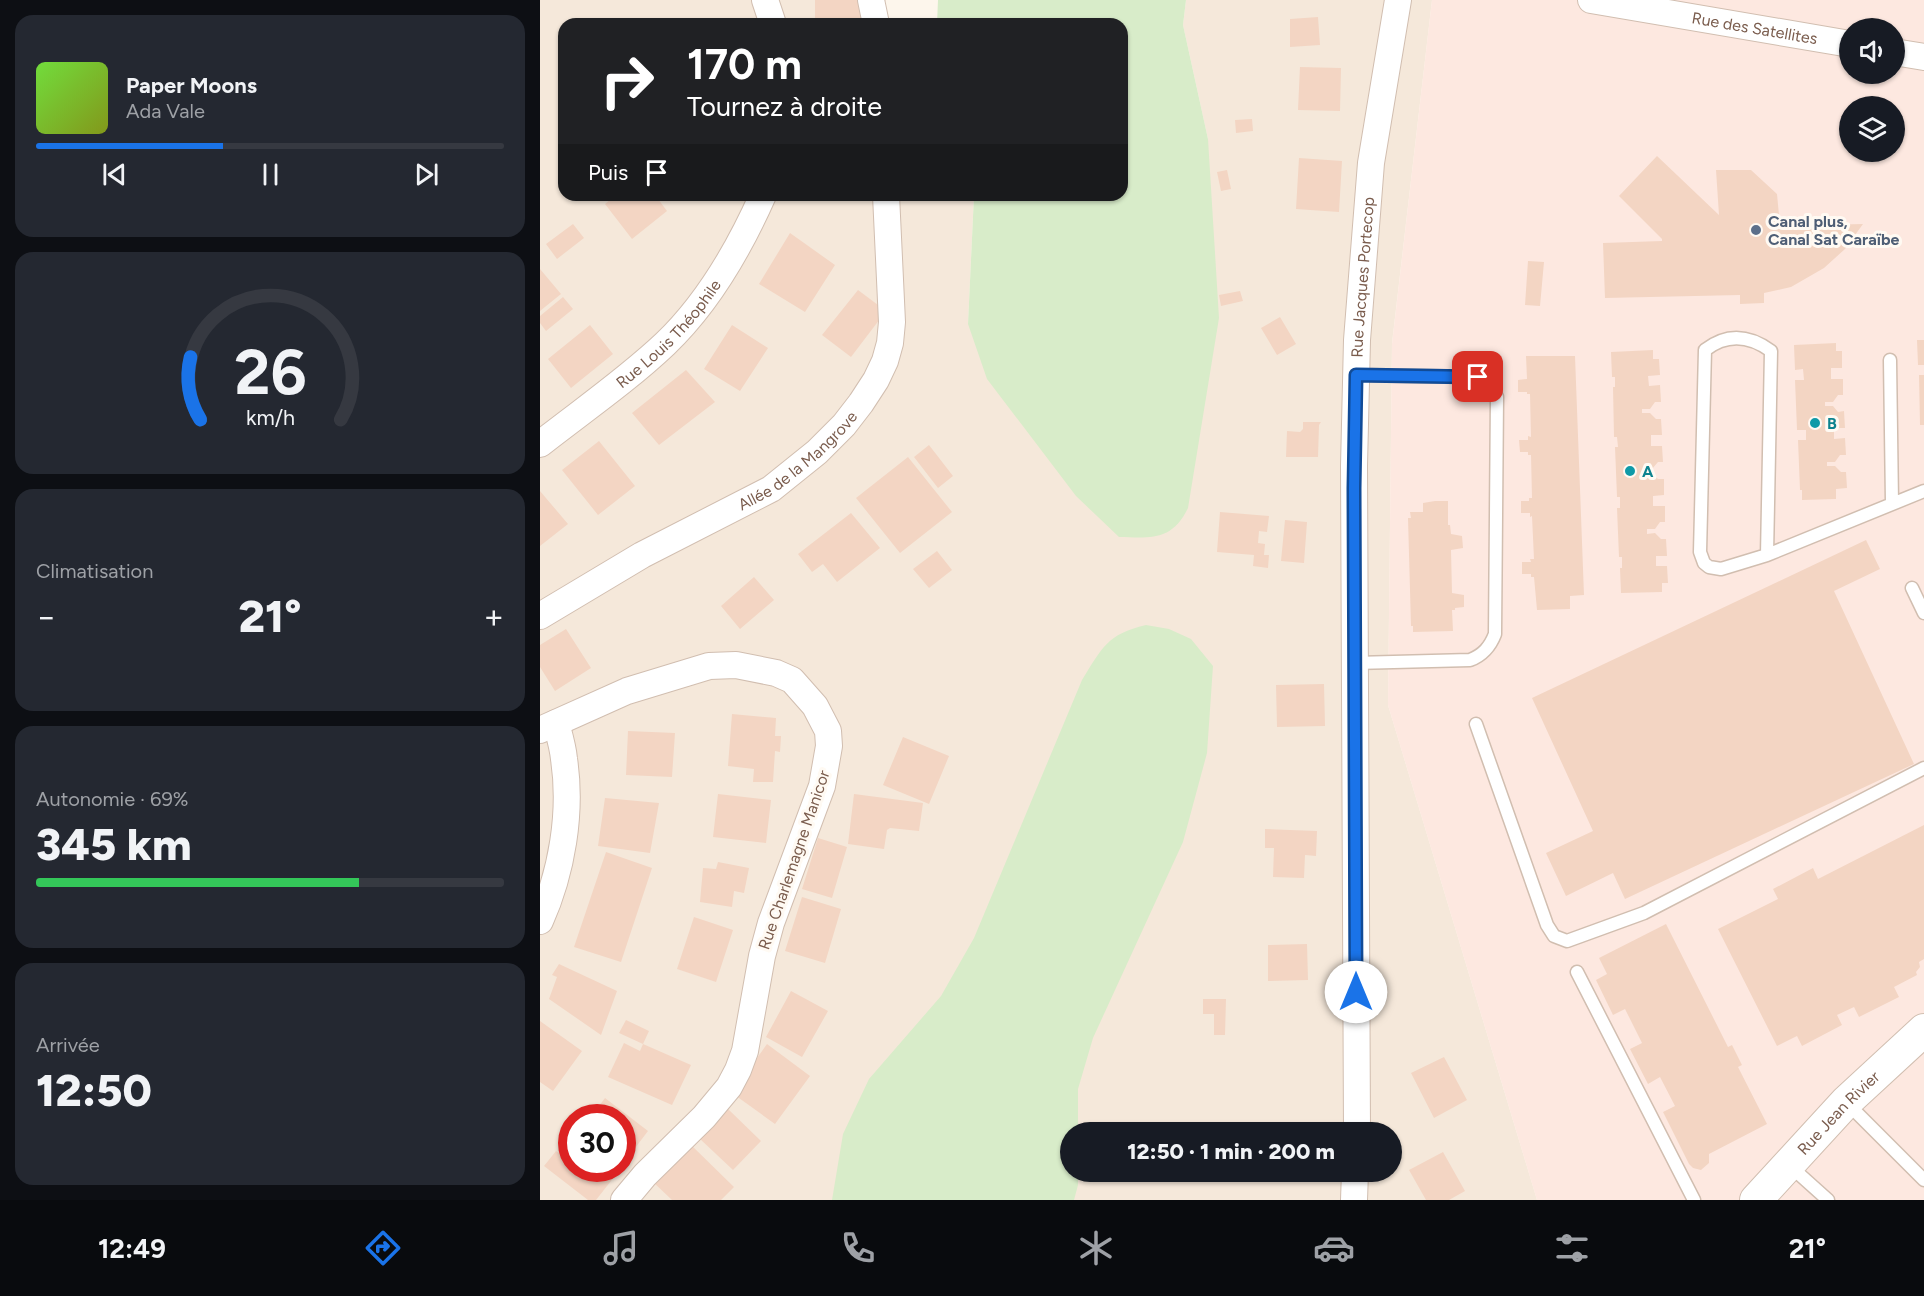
<!DOCTYPE html>
<html lang="fr">
<head>
<meta charset="utf-8">
<style>
  body { margin:0; font-family:Figtree,sans-serif; background:#242831; color:#f1f3f6; height:100vh; display:flex; flex-direction:column; font-size:22px; white-space:nowrap }
  * { box-sizing:border-box; margin:0 }
  p { font-size:20px; color:#9ea1a6 }
  .icon { flex:none; width:33px; height:33px; fill:none; stroke:currentColor; stroke-width:2; stroke-linecap:round; stroke-linejoin:round }
  .map { position:relative; flex:1; overflow:hidden }
  .sheet { display:flex; flex-direction:column; gap:15px; padding:15px; background:#0d0f14; width:540px }
  .sheet>* { flex:none }
  .banner { position:absolute; left:18px; top:18px; width:570px; height:183px; border-radius:18px; box-shadow:0 2px 4px #0004; background:#202124; color:#fff; overflow:hidden }
  .tools { position:absolute; left:1299px; top:18px; display:grid; gap:12px }
  .tools a { display:grid; place-items:center; width:66px; height:66px; border-radius:50%; background:#171b24; box-shadow:0 2px 4px #0004; font-size:30px }
  .speed { position:absolute; left:18px; top:1104px; display:flex; gap:12px; font-size:30px; font-weight:700; text-align:center }
  .speed>* { display:grid; place-content:center; width:78px; height:78px; border-radius:50%; background:#171b24; box-shadow:0 2px 4px #0004; line-height:1 }
  .speed .limit { border:9px solid #d22; background:#fff; color:#111 }
  .pin { position:absolute; display:grid; place-items:center; width:51px; height:51px; color:#fff; margin:-26px; border-radius:12px; box-shadow:0 3px 9px #0006 }
  .me { position:absolute; width:66px; margin:-33px; rotate:0deg; stroke-linejoin:round; filter:drop-shadow(0 0 4px #0008) }
  .turn { display:flex; align-items:center; gap:21px; height:126px; padding:0 30px; font-size:27px }
  .turn .icon { width:78px; height:78px; stroke-width:2.5 }
  .turn b { display:block; font-size:42px; line-height:51px }
  .then { display:flex; align-items:center; height:57px; padding:0 30px; background:#0003; gap:12px; font-size:22px }
  .big { font-size:45px; font-weight:800; line-height:1.1 }
  .sheet .tile { flex:1; display:flex; flex-direction:column; justify-content:center; gap:9px; min-width:0; padding:0 21px; border-radius:18px; background:#242831 }
  .sheet .dial { align-items:center; gap:0 }
  .dial svg { height:156px; overflow:visible; fill:none; stroke:#363941; stroke-width:7; stroke-linecap:round; text-anchor:middle }
  .dial text { fill:#f1f3f6; stroke:none }
  .song { display:flex; align-items:center; gap:18px }
  .cover { width:72px; height:72px; border-radius:9px; background:linear-gradient(135deg,hsl(100 70% 55%),hsl(70 70% 35%)) }
  .played { height:6px; border-radius:3px; background:linear-gradient(90deg,#1a73e8 40%,#363941 40%) }
  .keys { display:flex; justify-content:space-around; direction:ltr }
  .heat { display:flex; justify-content:space-between; align-items:center; font-size:33px; direction:ltr }
  .charge { height:9px; border-radius:4px; background:linear-gradient(90deg,#34c759 69%,#363941 0) }
  .trip { position:absolute; left:520px; top:1122px; width:342px; height:60px; border-radius:30px; background:#171b24; box-shadow:0 2px 4px #0004; font-weight:800; line-height:60px; text-align:center }
  .dock { display:flex; height:96px; justify-content:space-around; align-items:center; background:#090b0e; color:#9ea1a6 }
  .dock .icon { width:42px; height:42px }
  .dock .current { color:#1a73e8 }
  .dock b { font-size:27px; color:#f1f3f6 }
  main { display:flex; flex:1; min-height:0 }
  .map>svg:first-child { display:block }
  .residential { fill:#f5e8da; fill-rule:evenodd }
  .commercial { fill:#fde8e0; fill-rule:evenodd }
  .green { fill:#d8ecc9 }
  .building { fill:#f3d5c3 }
  .lines { fill:none; stroke-linecap:round; stroke-linejoin:round }
  .service-casing { stroke:#d1beb0; stroke-width:15 }
  .minor-casing { stroke:#d1beb0; stroke-width:28 }
  .tertiary-casing { stroke:#d1beb0; stroke-width:34 }
  .service { stroke:#fff; stroke-width:12 }
  .minor { stroke:#fff; stroke-width:26 }
  .tertiary { stroke:#fff; stroke-width:32 }
  .route-casing { stroke:#114b97; stroke-width:15 }
  .route { stroke:#1a73e8; stroke-width:10 }
  .service-dot { fill:#5c6f8a; stroke:#fffaf3; stroke-width:2 }
  .culture-dot { fill:#0f9aa8; stroke:#fffaf3; stroke-width:2 }
  .labels { text-anchor:middle; dominant-baseline:central; stroke-width:6; stroke-linejoin:round; paint-order:stroke }
  .street-label { font-size:16px; fill:#7a5c4d; stroke:#fffaf3 }
  .service-label { font-size:16px; font-weight:bold; fill:#4e5e75; stroke:#fffaf3; text-anchor:start }
  .culture-label { font-size:16px; font-weight:bold; fill:#0d838f; stroke:#fffaf3; text-anchor:start }
</style>
</head>
<body>
<main>
<section class="sheet">
<div class="tile">
<div class="song"><i class="cover"></i><div><b>Paper Moons</b><p>Ada Vale</p></div></div>
<div class="played"></div>
<div class="keys"><svg class="icon" aria-label="previous" viewBox="0 0 24 24"><path d="M18 5L8 12l10 7zM5 5v14"/></svg><svg class="icon" aria-label="pause" viewBox="0 0 24 24"><path d="M8 5v14M16 5v14"/></svg><svg class="icon" aria-label="next" viewBox="0 0 24 24"><path d="M6 5l10 7-10 7zM19 5v14"/></svg></div>
</div>
<div class="tile dial"><svg viewBox="0 0 100 80">
<path d="M14 69A42 42 0 1 1 86 69"/>
<path d="M14 69A42 42 0 0 1 9 37" stroke="#1a73e8"/>
<text x="50" y="56" font-size="32" font-weight="700">26</text>
<text x="50" y="72" font-size="11">km/h</text>
</svg></div>
<div class="tile"><p>Climatisation</p>
<div class="heat"><a>−</a><b class="big">21°</b><a>+</a></div>
</div>
<div class="tile"><p>Autonomie · 69%</p><b class="big">345 km</b><div class="charge"></div></div>
<div class="tile"><p>Arrivée</p><b class="big">12:50</b></div>
</section>
<div class="map">
<svg width="1384" height="1200" viewBox="0 0 1384 1200">
  <rect width="100%" height="100%" fill="#fdf6ec"/>
  <!-- residential -->
  <path class="residential" d="M0,0H346L340,11L350,24H24V195H434L428,324L668,139L643,25L646,0H892L852,343L848,705L997,1200H0ZM32,1118H82V1168H32ZM531,1132H852V1172H531Z"/>
  <!-- commercial -->
  <path class="commercial" d="M892,0H1384V1200H997L848,705L852,344ZM1310,28H1354V74H1310ZM1310,106H1354V152H1310Z"/>
  <!-- green -->
  <path class="green" d="M398,0H646L643,25L668,139L679,318L648,508C632,541 611,538 579,537L536,496L447,379L428,324L434,195H582V24H397Z
    M606,625L629,629L651,639L673,666L667,753L643,842L553,1038L538,1089V1132H531V1172H538V1185L534,1200H292L303,1134L329,1079L401,996L434,938L542,680C562,648 567,634 606,625Z"/>
  <!-- building -->
  <path class="building" d="M275,0H327L326,24H275Z
    M778,17L780,45L750,47V19Z
    M760,67L801,68L800,111L758,110Z
    M712,119L713,131L696,133L695,120Z
    M1117,156L1179,215L1176,170H1211L1237,194L1240,226L1323,224L1305,249L1284,268L1251,287L1224,293V303L1200,304V295L1065,298L1063,243L1122,241V239L1079,196Z
    M759,158L802,161L799,212L756,209Z
    M687,170L691,189L681,191L677,172Z
    M76,195H115L127,211L92,239L65,204Z
    M33,224L44,238L17,259L6,244Z
    M250,233L295,265L265,312L219,284Z
    M988,261L1004,262L1000,306L985,305Z
    M0,269L21,294L0,311Z
    M318,290L346,311L311,357L282,335Z
    M700,291L703,301L681,306L679,295Z
    M23,297L33,309L6,331L0,323V316Z
    M740,317L756,344L737,355L721,328Z
    M50,325L73,354L31,388L8,359Z
    M192,325L228,348L200,391L164,369Z
    M1377,340H1384V365H1378Z
    M1296,343V351H1302V368H1291V379H1303V395H1298L1293,402H1285V406H1293L1298,412L1304,411L1305,428H1294V439L1305,438L1306,455H1300L1295,462H1287V466H1295L1301,472H1306L1307,488L1296,489V499L1262,500V490H1260L1258,440H1266V430H1257L1255,380H1264L1263,369L1255,370L1254,345Z
    M1113,350V359H1119L1120,375L1108,376L1109,386L1120,385L1121,402H1115L1110,409H1102V413H1110L1116,419H1121L1122,435H1111V446H1122L1123,462H1118L1112,469H1105V473H1112L1118,479H1124V495L1113,496V506H1125V522H1120L1115,529H1107V534L1115,533L1121,539H1126L1127,556H1116V566H1127L1128,583H1122V592L1081,593L1080,568H1082V557H1079L1077,508H1080V497H1077L1075,447H1078L1077,437H1074L1073,387H1075V377H1072L1071,352Z
    M986,356H1035L1044,595L1030,596V609L997,610L994,577H991V574H982V562H991L990,559H994L992,516L990,517V513H981V501H989V498H992L991,455H988V452H980L979,440H988V436L991,437L990,394H987V392H978V380L987,379Z
    M146,370L175,402L119,445L92,413Z
    M1379,375H1384V425H1380Z
    M763,422H781L779,425L778,457H746L747,431L760,432L763,429Z
    M59,441L95,486L58,515L22,470Z
    M389,445L413,476L398,488L374,457Z
    M368,457L412,512L360,553L316,498Z
    M0,491L28,524L0,546Z
    M895,501H908V525H910L911,534L922,536L923,548L911,550L912,593L924,595V607L915,608V610H912L913,631L873,632V626H871L868,518H871L870,512H883V503Z
    M680,512L729,516L727,532L719,531L718,543L725,544L724,555H729L728,568L713,566L714,555L677,552Z
    M311,513L340,548L297,582L283,564L272,572L258,554Z
    M745,520L767,522L764,563L741,561Z
    M1326,540L1340,569L1294,591L1374,764L1085,899L1073,873L1026,896L1006,853L1053,831L992,698Z
    M397,551L412,570L389,588L373,569Z
    M214,577L234,600L200,629L181,606Z
    M26,629L51,668L15,691L0,667V645Z
    M784,684L785,726L737,727L736,685Z
    M192,714L236,718L235,736H241L240,752L235,751L233,782H213L214,769L188,766Z
    M88,731L135,733L132,777L86,775Z
    M363,737L409,756L389,804L343,785Z
    M178,794L231,800L226,843L173,837Z
    M314,794L383,803L379,831L350,828L347,830L344,849L308,844Z
    M65,798L119,803L110,853L58,846Z
    M1384,825V959L1379,962L1380,967L1376,972L1377,975L1354,987L1359,997L1319,1017L1314,1007L1297,1015L1302,1025L1262,1046L1257,1036L1237,1046L1178,929L1238,899L1233,889L1273,868L1278,879Z
    M725,829L777,831L776,856L765,855L764,878L733,877L734,848H725Z
    M278,838L307,847L292,898L262,889Z
    M66,852L112,868L81,962L34,947Z
    M178,862L209,868L204,893L194,891L192,907L160,902L163,868L176,869Z
    M262,897L301,909L285,963L245,951Z
    M154,917L193,930L176,982L137,969Z
    M1126,924L1188,1047L1192,1045L1202,1065L1198,1067L1227,1124L1169,1154V1163L1161,1170L1153,1168L1149,1164L1123,1112L1135,1106L1120,1077L1108,1084L1090,1049L1102,1043L1085,1009L1073,1015L1056,980L1067,974L1059,958Z
    M767,944L768,980L728,981V945Z
    M19,964L77,991L61,1035L9,999L17,977L12,975Z
    M251,991L288,1011L262,1057L226,1037Z
    M663,999H686L685,1035H674V1014H663Z
    M86,1020L109,1031L103,1044L79,1033Z
    M0,1021L42,1051L13,1091L0,1082Z
    M84,1043L100,1051L103,1044L151,1065L132,1105L68,1077Z
    M227,1044L270,1076L235,1124L192,1093Z
    M904,1057L927,1100L894,1118L871,1073Z
    M65,1098L108,1131L86,1160L82,1157V1118H50Z
    M188,1109L221,1141L193,1170L159,1138Z
    M32,1137V1168H73L78,1172L56,1200H48L4,1166L16,1151L19,1153Z
    M149,1143L194,1187L181,1200H132L112,1181Z
    M903,1152L925,1191L909,1200H886L869,1170Z"/>
  <g class="lines">
    <!-- service casing -->
    <g class="service-casing">
      <path id="service" d="M1350,360L1352,503
        M1227,555L1231,351C1209,335 1187,333 1165,350L1160,552L1164,563L1169,567L1181,569L1227,555L1384,491
        M1372,588L1384,613
        M815,663L930,660C943,655 950,647 955,634L957,397L947,382L938,377L816,375
        M936,724L1007,925L1014,936L1027,941L1104,913L1384,768
        M1037,972L1154,1200
        M1307,1103L1384,1180
        M1249,1165L1288,1200"/>
    </g>
    <!-- minor casing -->
    <g class="minor-casing">
      <g id="minor">
        <path d="M225,0L233,24"/>
        <path d="M331,0L336,24"/>
        <path id="s1" d="M1051,0L1310,44"/>
        <path d="M1354,52L1384,57"/>
        <path id="s2" d="M0,444C42,411 87,380 125,344C168,303 199,249 223,195"/>
        <path id="s3" d="M0,616L102,555L231,489L277,452L304,425L321,403L336,380L345,361L350,343L352,322L346,195"/>
        <path d="M0,730L87,691L169,666L196,665L236,673L252,680L275,706L288,731L289,746L282,786L231,923L222,956L205,1051L198,1070L189,1087L164,1117L105,1175L84,1200"/>
        <path d="M0,921C22,872 32,812 24,759C23,747 19,734 16,723"/>
        <path id="s4" d="M817,1132L814,466L817,340L831,163L858,0"/>
        <path d="M814,1200L815,1172"/>
      </g>
    </g>
    <!-- tertiary casing -->
    <g class="tertiary-casing">
      <g id="tertiary">
        <path id="s5" d="M1216,1200L1306,1102L1384,1030"/>
      </g>
    </g>
    <!-- service -->
    <use href="#service" class="service"/>
    <!-- minor -->
    <use href="#minor" class="minor"/>
    <!-- tertiary -->
    <use href="#tertiary" class="tertiary"/>
  </g>
  <g class="lines">
    <!-- route casing -->
    <g class="route-casing">
      <path id="route" d="M816,992L814,488L816,375L938,377"/>
    </g>
    <!-- route -->
    <use href="#route" class="route"/>
  </g>
  <!-- markers -->
  <circle class="service-dot" cx="1216" cy="230" r="6"/>
  <g class="culture-dot">
    <circle cx="1275" cy="423" r="6"/>
    <circle cx="1090" cy="471" r="6"/>
  </g>
  <g class="labels">
    <!-- street labels -->
    <g class="street-label">
      <text stroke="none"><textPath href="#s1" startOffset="166">Rue des Satellites</textPath></text>
      <text stroke="none"><textPath href="#s4" startOffset="855">Rue Jacques Portecop</textPath></text>
      <text stroke="none"><textPath href="#s2" startOffset="170">Rue Louis Théophile</textPath></text>
      <text stroke="none"><textPath href="#s3" startOffset="302">Allée de la Mangrove</textPath></text>
      <text transform="translate(254 860) rotate(-71)">Rue Charlemagne Manicor</text>
      <text stroke="none"><textPath href="#s5" startOffset="120">Rue Jean Rivier</textPath></text>
    </g>
    <!-- service labels -->
    <g class="service-label">
      <text x="1228" y="221">Canal plus,<tspan x="1228" dy="18">Canal Sat Caraïbe</tspan></text>
    </g>
    <!-- culture labels -->
    <g class="culture-label">
      <text x="1287" y="423">B</text>
      <text x="1102" y="471">A</text>
    </g>
  </g>
</svg>
<div class="tools">
<a><svg class="icon" aria-label="sound" viewBox="0 0 24 24"><path d="M4 9h4l5-4v14l-5-4H4zM17 9q2 3 0 6"/></svg></a>
<a><svg class="icon" aria-label="layers" viewBox="0 0 24 24"><path d="M12 4l9 5-9 5-9-5zM3 14l9 5 9-5"/></svg></a>
</div>
<div class="speed"><div class="limit">30</div></div>
<div class="pin" style="left:938px;top:377px;background:#d93025"><svg class="icon" aria-label="arrive" viewBox="0 0 24 24"><path d="M6 21V4h12l-3 4 3 4H6"/></svg></div>
<svg class="me" style="left:816px;top:992px" viewBox="-20 -20 40 40"><circle r="19" fill="#fff"/><path d="M0-13L10 11 0 6-10 11z" fill="#1a73e8"/></svg>
<div class="trip">12:50 · 1 min · 200 m</div>
<div class="banner">
<div class="turn"><svg class="icon" aria-label="right" viewBox="0 0 24 24"><path d="M7 20v-9h11M14 6l5 5-5 5"/></svg><div><b>170 m</b>Tournez à droite</div></div>
<div class="then">Puis<svg class="icon" aria-label="arrive" viewBox="0 0 24 24"><path d="M6 21V4h12l-3 4 3 4H6"/></svg></div>
</div>
</div>
</main>
<nav class="dock">
<b>12:49</b>
<svg class="icon current" aria-label="directions" viewBox="0 0 24 24"><path d="M12 3l9 9-9 9-9-9zM9 14v-3h6M13 9l2 2-2 2"/></svg>
<svg class="icon" aria-label="music" viewBox="0 0 24 24"><path d="M9 18V5l10-2v13"/><circle cx="6" cy="18" r="3"/><circle cx="16" cy="16" r="3"/></svg>
<svg class="icon" aria-label="phone" viewBox="0 0 24 24"><path d="M5 4h4l2 5-3 2q2 4 5 5l2-3 5 2v4C11 20 4 13 5 4z"/></svg>
<svg class="icon" aria-label="climate" viewBox="0 0 24 24"><path d="M12 3v18M4 7l16 10M4 17L20 7"/></svg>
<svg class="icon" aria-label="car" viewBox="0 0 24 24"><path d="M5 17H2v-5l4-1 3-4h7l3 4 3 1v5h-3M9 17h6M6 11h13"/><circle cx="7" cy="17" r="2"/><circle cx="17" cy="17" r="2"/></svg>
<svg class="icon" aria-label="filters" viewBox="0 0 24 24"><path d="M4 7h16M4 17h16"/><circle cx="9" cy="7" r="2"/><circle cx="15" cy="17" r="2"/></svg>
<b>21°</b>
</nav>
</body>
</html>
